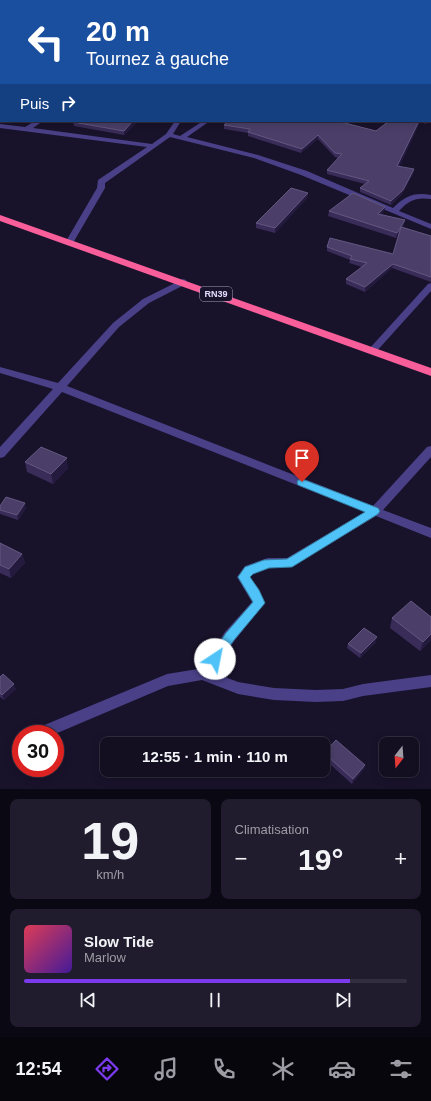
<!DOCTYPE html>
<html lang="fr">
<head>
<meta charset="utf-8">
<style>
  body { margin:0; font-family:Helvetica,sans-serif; background:#201c2d; color:#f1f3f6; height:100vh; display:flex; flex-direction:column; font-size:15px; white-space:nowrap }
  * { box-sizing:border-box; margin:0 }
  p { font-size:13px; color:#9d9ca5 }
  .icon { flex:none; width:22px; height:22px; fill:none; stroke:currentColor; stroke-width:2; stroke-linecap:round; stroke-linejoin:round }
  .map { position:relative; height:789px; overflow:hidden }
  .sheet { display:flex; flex-direction:column; gap:10px; padding:10px; background:#0a0812; flex:1 }
  .sheet>* { flex:none }
  .hud { position:absolute; left:0px; top:0px; width:431px; height:122px; box-shadow:0 2px 10px #0003,0 0 0 1px #322e3e; background:#1a4fa0; color:#fff; overflow:hidden }
  .needle { width:26px; rotate:197deg }
  .buttons { position:absolute; left:379px; top:737px; display:grid; gap:8px }
  .buttons a { display:grid; place-items:center; width:40px; height:40px; border-radius:8px; background:#130e20; box-shadow:0 2px 10px #0003,0 0 0 1px #322e3e; font-size:20px }
  .speed { position:absolute; left:12px; top:725px; display:flex; gap:8px; font-size:20px; font-weight:700; text-align:center }
  .speed>* { display:grid; place-content:center; width:52px; height:52px; border-radius:50%; background:#130e20; box-shadow:0 2px 10px #0003,0 0 0 1px #322e3e; line-height:1 }
  .speed .limit { border:6px solid #d22; background:#fff; color:#111 }
  .pin { position:absolute; display:grid; place-items:center; width:34px; height:34px; color:#fff; margin:-41px -17px; border-radius:50% 50% 50% 0; rotate:-45deg; box-shadow:0 0 4px #0007 }
  .pin .icon { rotate:45deg }
  .me { position:absolute; width:44px; margin:-22px; rotate:34deg; stroke-linejoin:round; filter:drop-shadow(0 0 3px #0008) }
  .turn { display:flex; align-items:center; gap:14px; height:84px; padding:0 20px; font-size:18px }
  .turn .icon { width:52px; height:52px; stroke-width:2.5 }
  .turn b { display:block; font-size:28px; line-height:34px }
  .then { display:flex; align-items:center; height:38px; padding:0 20px; background:#0003; gap:8px; font-size:15px }
  .big { font-size:30px; font-weight:600; line-height:1.1 }
  .sheet .card { flex:1; display:flex; flex-direction:column; justify-content:center; gap:6px; min-width:0; padding:0 14px; border-radius:8px; background:#201c2d }
  .sheet .dial { align-items:center; gap:0 }
  .dial b { font-size:52px; line-height:1 }
  .song { display:flex; align-items:center; gap:12px }
  .cover { width:48px; height:48px; border-radius:6px; background:linear-gradient(135deg,hsl(350 70% 55%),hsl(260 70% 35%)) }
  .played { height:4px; border-radius:2px; background:linear-gradient(90deg,#7c3aed 85%,#322e3e 85%) }
  .keys { display:flex; justify-content:space-around; direction:ltr }
  .heat { display:flex; justify-content:space-between; align-items:center; font-size:22px; direction:ltr }
  .sheet .tiles { flex:1; display:grid; gap:10px; grid-template-columns:1fr 1fr }
  .card:last-child { grid-column:span 2 }
  .trip { position:absolute; left:100px; top:737px; width:230px; height:40px; border-radius:8px; background:#130e20; box-shadow:0 2px 10px #0003,0 0 0 1px #322e3e; font-weight:600; line-height:40px; text-align:center }
  .tabs { display:flex; height:64px; justify-content:space-around; align-items:center; background:#08060d; color:#9d9ca5 }
  .tabs .icon { width:28px; height:28px }
  .tabs .active { color:#7c3aed }
  .tabs b { font-size:18px; color:#f1f3f6 }
  .map>svg:first-child { display:block }
  .lines { fill:none; stroke-linecap:round; stroke-linejoin:round }
  .minor { fill:#494087; fill-rule:evenodd }
  .highway { fill:#f85e9a; fill-rule:evenodd }
  .wall { fill:#392c58 }
  .shaded-wall { fill:#241a3e }
  .building { fill:#4b3f69; stroke:#635881 }
  .route { fill:#4fc3f7; stroke:#337fa1 }
  .labels { text-anchor:middle; dominant-baseline:central; stroke-width:4; stroke-linejoin:round; paint-order:stroke }
  .shield { fill:#19122b; stroke:#a7a0bf; stroke-width:1 }
  .shield-label { font-size:9px; font-weight:bold; fill:#e4ddfe }
</style>
</head>
<body>
<div class="map">
<svg width="431" height="789" viewBox="0 0 431 789">
  <rect width="100%" height="100%" fill="#19122b"/>
  <g class="lines">
    <!-- minor -->
    <path class="minor" d="M353,0H363L364,1H354Z
      M381,0H388L380,1Z
      M430,12H431V16H430Z
      M0,40H1V44H0Z
      M0,68H1V72H0Z
      M35,121H43L33,128L152,144L166,134L175,121H181L173,134L180,136L203,121H210L187,137L258,155L307,171L393,208C405,196 414,192 431,195V199C416,197 409,200 399,211L431,224V229L301,175L254,158L170,137L105,183V188L73,243L72,245H66L65,243L97,188L98,180L147,147L0,128V124L25,127Z
      M183,279L186,280L187,282L186,284L149,303L119,327L67,386L373,506L427,447L431,446V457L383,510L431,528V538L376,516L293,566L268,568L253,574L250,577L259,590L265,603L235,640L212,672L238,682L274,688L316,690L343,689L363,684L431,675V687L363,696L343,701L316,702L274,700L238,694L202,680L168,686L55,734H41L40,731L42,726L167,674L198,669L210,655L225,632L252,602L237,577L245,566L268,558H287L365,512L62,392L4,457L0,458V447L53,389L0,373V367L58,383L113,323L143,299Z
      M431,283V291L375,353H369L367,351L369,349L428,284Z"/>
    <!-- highway -->
    <path class="highway" d="M0,215L431,368V376L0,221Z"/>
  </g>
  <!-- wall -->
  <path class="wall" d="M44,0H89L87,1H46Z
    M420,0H431V3H430V1H420Z
    M431,120L426,124L420,122L399,167L414,169L413,174L402,194L391,205L360,192V188L365,184L327,174V170L338,158L335,157L318,139L301,153L248,136V133L224,129V125L338,121L376,131L389,121Z
    M74,121H138L124,135L74,126L73,122Z
    M308,197L275,233L256,228V223Z
    M385,207L384,211L381,214L405,220L404,224L403,227L431,236V282L392,268L365,292L346,284V279L362,267L349,263L350,260L327,251V247L393,254L400,232L396,238L328,216L329,211Z
    M25,462L68,468L53,484L27,472Z
    M0,506L26,508L18,520L0,514Z
    M0,543L22,554L25,563L11,578L0,573Z
    M431,617V640L420,651L390,628L392,618Z
    M376,642L360,658L347,648L348,644Z
    M0,677L16,689L4,700L0,697Z
    M324,753L365,765L364,769L352,784L323,758Z"/>
  <!-- shaded-wall -->
  <path class="shaded-wall" d="M30,0H37L36,1H28Z
    M80,0H89L87,1H77Z
    M431,117V120L426,124V121H430V118Z
    M133,121H138L124,135V131Z
    M419,121H420V122L397,171V166Z
    M318,135V139L301,153L302,149Z
    M414,169L413,174L402,194L391,205V201Z
    M308,193V197L275,233V228Z
    M385,207L384,211L377,218L378,214Z
    M405,220L404,224L396,238L397,233Z
    M393,264L392,268L365,292V287Z
    M67,458L68,468L53,484L51,474Z
    M25,503L26,508L18,520L17,515Z
    M22,554L25,563L11,578L9,569Z
    M431,634V640L420,651L423,642Z
    M377,637L376,642L360,658L361,653Z
    M14,684L16,689L4,700L2,695Z
    M365,765L364,769L352,784L353,779Z"/>
  <!-- building -->
  <path class="building" d="M0,0H30L28,1H1V4H0Z
    M51,0H80L77,1H53Z
    M240,0H265L270,1H238Z
    M0,13H1V37L0,35Z
    M0,80H1V97L0,98Z
    M431,91V117L430,118V92Z
    M74,121H133L124,131L73,122Z
    M228,121H337L376,131L389,121H419L397,166L414,169L403,190L391,201L360,188L369,181L327,170L342,154L335,153L318,135L302,149L248,132L250,129L224,125Z
    M291,188L308,193L275,228L256,223Z
    M353,193L385,207L378,214L405,220L397,233L329,211Z
    M401,227L431,236V277L393,264L365,287L346,279L367,263L350,259L352,256L327,247L330,238L393,254Z
    M41,447L67,458L51,474L25,462Z
    M6,497L25,503L17,515L0,510V506Z
    M0,543L22,554L9,569L0,565Z
    M411,601L431,617V634L423,642L392,618Z
    M364,628L377,637L361,653L348,644Z
    M3,674L14,684L2,695L0,693V677Z
    M336,740L365,765L353,779L324,753Z"/>
  <!-- route -->
  <path class="route" d="M302,479L378,508L380,511L378,514L292,567L269,568L253,574L250,577L259,590L265,603L234,640L219,662L215,664L211,662L209,659L211,655L226,633L253,602L238,577L245,567L264,560L287,559L365,512L298,485L297,482L298,480Z"/>
  <g class="labels">
    <!-- shield labels -->
    <rect class="shield" x="200" y="287" width="32" height="14" rx="3"/>
    <g class="shield-label">
      <text x="216" y="294">RN39</text>
    </g>
  </g>
</svg>
<div class="buttons">
<a><svg class="needle" viewBox="-14 -14 28 28"><path d="M0-13l5 13h-10z" fill="#e53935"/><path d="M0 13l5-13h-10z" fill="#9d9ca5"/></svg></a>
</div>
<div class="speed"><div class="limit">30</div></div>
<div class="pin" style="left:302px;top:482px;background:#d93025"><svg class="icon" aria-label="arrive" viewBox="0 0 24 24"><path d="M6 21V4h12l-3 4 3 4H6"/></svg></div>
<svg class="me" style="left:215px;top:659px" viewBox="-20 -20 40 40"><circle r="19" fill="#fff"/><path d="M0-13L10 11 0 6-10 11z" fill="#4fc3f7"/></svg>
<div class="trip">12:55 · 1 min · 110 m</div>
<div class="hud">
<div class="turn"><svg class="icon" aria-label="left" viewBox="0 0 24 24"><path d="M17 20v-9H6M10 6l-5 5 5 5"/></svg><div><b>20 m</b>Tournez à gauche</div></div>
<div class="then">Puis<svg class="icon" aria-label="right" viewBox="0 0 24 24"><path d="M7 20v-9h11M14 6l5 5-5 5"/></svg></div>
</div>
</div>
<section class="sheet">
<div class="tiles">
<div class="card dial"><b>19</b><p>km/h</p></div>
<div class="card"><p>Climatisation</p>
<div class="heat"><a>−</a><b class="big">19°</b><a>+</a></div>
</div>
<div class="card">
<div class="song"><i class="cover"></i><div><b>Slow Tide</b><p>Marlow</p></div></div>
<div class="played"></div>
<div class="keys"><svg class="icon" aria-label="previous" viewBox="0 0 24 24"><path d="M18 5L8 12l10 7zM5 5v14"/></svg><svg class="icon" aria-label="pause" viewBox="0 0 24 24"><path d="M8 5v14M16 5v14"/></svg><svg class="icon" aria-label="next" viewBox="0 0 24 24"><path d="M6 5l10 7-10 7zM19 5v14"/></svg></div>
</div>
</div>
</section>
<nav class="tabs">
<b>12:54</b>
<svg class="icon active" aria-label="directions" viewBox="0 0 24 24"><path d="M12 3l9 9-9 9-9-9zM9 14v-3h6M13 9l2 2-2 2"/></svg>
<svg class="icon" aria-label="music" viewBox="0 0 24 24"><path d="M9 18V5l10-2v13"/><circle cx="6" cy="18" r="3"/><circle cx="16" cy="16" r="3"/></svg>
<svg class="icon" aria-label="phone" viewBox="0 0 24 24"><path d="M5 4h4l2 5-3 2q2 4 5 5l2-3 5 2v4C11 20 4 13 5 4z"/></svg>
<svg class="icon" aria-label="climate" viewBox="0 0 24 24"><path d="M12 3v18M4 7l16 10M4 17L20 7"/></svg>
<svg class="icon" aria-label="car" viewBox="0 0 24 24"><path d="M5 17H2v-5l4-1 3-4h7l3 4 3 1v5h-3M9 17h6M6 11h13"/><circle cx="7" cy="17" r="2"/><circle cx="17" cy="17" r="2"/></svg>
<svg class="icon" aria-label="filters" viewBox="0 0 24 24"><path d="M4 7h16M4 17h16"/><circle cx="9" cy="7" r="2"/><circle cx="15" cy="17" r="2"/></svg>
</nav>
</body>
</html>
